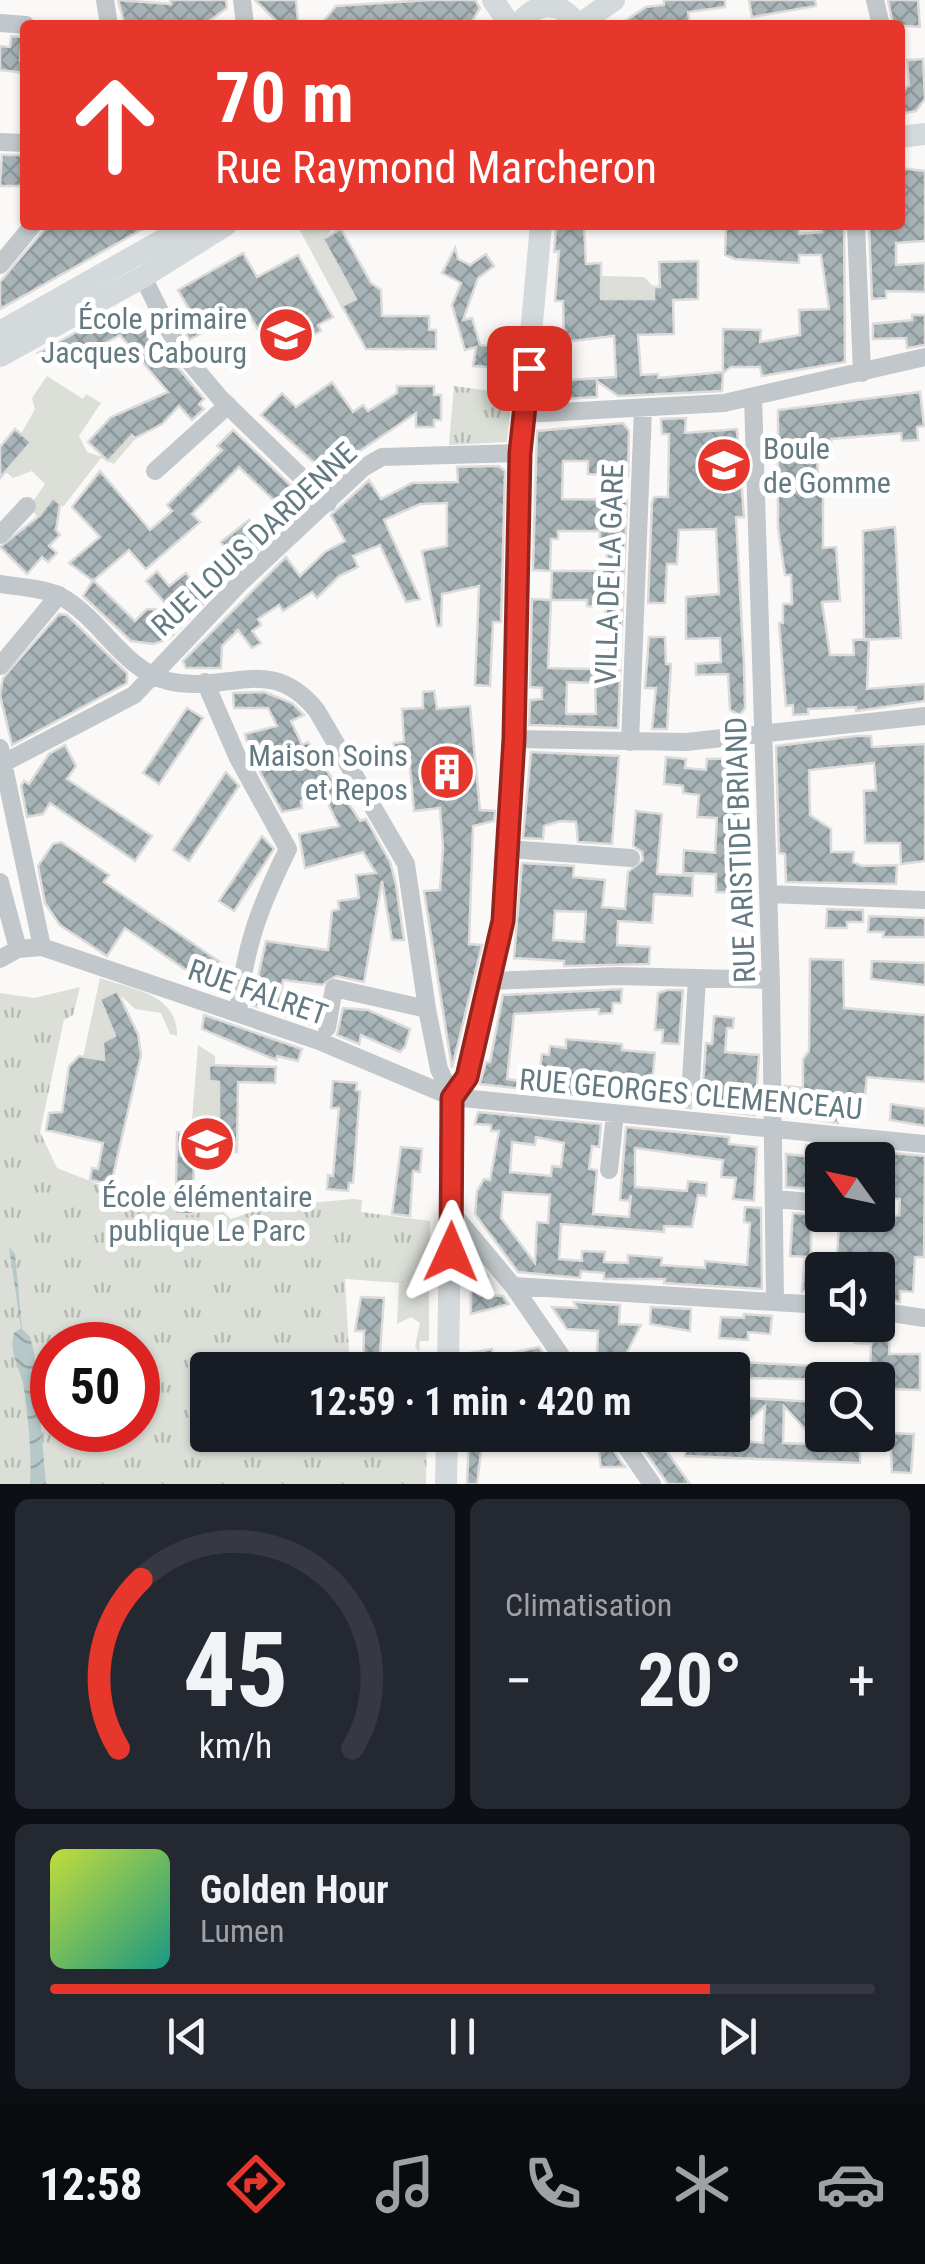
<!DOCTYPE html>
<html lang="fr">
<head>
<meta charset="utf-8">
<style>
  body { margin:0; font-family:"Roboto Condensed",sans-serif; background:#242831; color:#f1f3f6; height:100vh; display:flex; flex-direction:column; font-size:38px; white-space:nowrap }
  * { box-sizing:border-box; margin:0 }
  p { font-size:32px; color:#9ea1a6 }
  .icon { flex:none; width:55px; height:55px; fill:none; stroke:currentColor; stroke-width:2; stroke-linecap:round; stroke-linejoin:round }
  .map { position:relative; height:1484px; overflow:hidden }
  .details { display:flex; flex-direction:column; gap:15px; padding:15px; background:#0d0f14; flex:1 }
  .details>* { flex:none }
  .hud { position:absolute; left:20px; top:20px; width:885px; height:210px; border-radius:10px; box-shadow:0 2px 8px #0004; background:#e7362b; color:#fff; overflow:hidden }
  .needle { width:65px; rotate:303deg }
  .tools { position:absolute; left:805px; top:1142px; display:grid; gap:20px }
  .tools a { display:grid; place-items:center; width:90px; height:90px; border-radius:10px; background:#171b24; box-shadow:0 2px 8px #0004; font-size:50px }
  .speed { position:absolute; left:30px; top:1322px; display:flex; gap:20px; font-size:50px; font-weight:700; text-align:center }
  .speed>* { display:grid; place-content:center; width:130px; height:130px; border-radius:50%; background:#171b24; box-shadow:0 2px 8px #0004; line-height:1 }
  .speed .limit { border:15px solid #d22; background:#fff; color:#111 }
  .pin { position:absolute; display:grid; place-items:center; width:85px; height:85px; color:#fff; margin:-42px; border-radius:20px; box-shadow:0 5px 15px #0006 }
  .me { position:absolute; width:110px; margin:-55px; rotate:1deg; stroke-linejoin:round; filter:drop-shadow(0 0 8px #0008) }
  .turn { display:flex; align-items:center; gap:35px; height:210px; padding:0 30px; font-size:45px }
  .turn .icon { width:130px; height:130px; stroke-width:2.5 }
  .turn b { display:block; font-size:70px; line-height:85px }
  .big { font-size:75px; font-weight:700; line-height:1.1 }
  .details .card { flex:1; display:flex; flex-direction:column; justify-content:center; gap:15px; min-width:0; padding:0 35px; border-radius:15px; background:#242831 }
  .details .dial { align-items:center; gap:0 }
  .dial svg { height:260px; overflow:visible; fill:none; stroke:#363941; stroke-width:7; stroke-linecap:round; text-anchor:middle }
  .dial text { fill:#f1f3f6; stroke:none }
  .song { display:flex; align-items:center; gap:30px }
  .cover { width:120px; height:120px; border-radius:15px; background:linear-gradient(135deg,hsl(70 70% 55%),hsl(170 70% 35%)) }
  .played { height:10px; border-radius:5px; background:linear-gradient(90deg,#e7362b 80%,#363941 80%) }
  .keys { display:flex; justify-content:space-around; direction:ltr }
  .heat { display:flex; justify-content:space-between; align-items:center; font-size:55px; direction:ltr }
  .details .tiles { flex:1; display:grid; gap:15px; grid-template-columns:1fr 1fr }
  .card:last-child { grid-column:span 2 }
  .trip { position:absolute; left:190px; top:1352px; width:560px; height:100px; border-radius:10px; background:#171b24; box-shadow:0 2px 8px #0004; font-weight:700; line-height:100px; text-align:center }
  .menu { display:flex; height:160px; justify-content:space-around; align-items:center; background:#090b0e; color:#9ea1a6 }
  .menu .icon { width:70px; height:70px }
  .menu .current { color:#e7362b }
  .menu b { font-size:45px; color:#f1f3f6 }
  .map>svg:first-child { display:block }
  .green { fill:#dbdfd7 }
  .park { fill:url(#park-tufts); fill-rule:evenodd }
  .water { fill:url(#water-waves) }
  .building { fill:url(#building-cross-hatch); stroke:#dcdbda; stroke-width:2.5; fill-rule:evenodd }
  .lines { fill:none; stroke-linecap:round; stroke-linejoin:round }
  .street { stroke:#c1c7ca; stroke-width:18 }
  .secondary { stroke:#d4d9dc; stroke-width:22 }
  .route-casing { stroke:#96231c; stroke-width:25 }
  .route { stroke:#e7362b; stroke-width:18 }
  .labels { text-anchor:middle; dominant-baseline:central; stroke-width:10; stroke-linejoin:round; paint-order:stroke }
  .poi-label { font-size:30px; fill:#647a83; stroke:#fff; text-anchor:end }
  .street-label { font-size:30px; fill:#647a83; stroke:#fff }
</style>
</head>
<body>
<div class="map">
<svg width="925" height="1484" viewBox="0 0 925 1484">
  <defs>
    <pattern id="park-tufts" width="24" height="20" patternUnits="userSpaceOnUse" patternTransform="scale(2.5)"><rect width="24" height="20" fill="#dbdfd7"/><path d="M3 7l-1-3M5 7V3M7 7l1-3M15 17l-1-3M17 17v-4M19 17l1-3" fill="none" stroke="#b5bab4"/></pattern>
    <pattern id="water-waves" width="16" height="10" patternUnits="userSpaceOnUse" patternTransform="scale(2.5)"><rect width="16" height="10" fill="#b7c8c9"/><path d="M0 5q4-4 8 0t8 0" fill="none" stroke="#98a7a9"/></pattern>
    <pattern id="building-cross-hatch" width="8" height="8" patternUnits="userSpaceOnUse" patternTransform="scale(2.5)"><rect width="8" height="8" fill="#a7b3b7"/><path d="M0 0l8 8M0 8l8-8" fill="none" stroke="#8c979a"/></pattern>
  </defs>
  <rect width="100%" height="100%" fill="#faf9f8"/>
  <!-- green -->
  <path class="green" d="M297,225H336L323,240L356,299L341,307Z
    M601,276L644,277L654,287V299H601Z
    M47,376L83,399L86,394L101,403L79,436L87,452L109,459L132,435L137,437L114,464L101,458L63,507L53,499L39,518L29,507L45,484L32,471L13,478L6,472L30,442L21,434L35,409L32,398Z
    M100,978C134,990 177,993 177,1036L170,1034L161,1013L135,1009L117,992L100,1000L115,1036L103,1042L108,1062L83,1057Z
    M198,1045L215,1056V1066H209V1080L219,1082V1136L191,1132Z
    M399,1283L429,1285V1341H420L419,1352L415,1346L420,1323L411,1317L397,1324Z"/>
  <!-- park -->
  <path class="park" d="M454,386L512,394L507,442L449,445Z
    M80,987L73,1015L64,1020L40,1132L57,1168L156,1207L175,1208L176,1214L223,1211L231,1219L266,1207L353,1199L362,1200L361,1212L430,1221L429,1285L345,1279L350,1370H208V1435H427L426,1484H0V993L34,998ZM52,1345H138V1430H52Z"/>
  <!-- water -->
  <path class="water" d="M9,1247L15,1254L22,1329L30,1337L34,1352L46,1484H30C32,1451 28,1420 24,1388C21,1369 8,1353 14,1333L21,1328Z"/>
  <!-- building -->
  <path class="building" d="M118,0L171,4L170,0H226L227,8L209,21L124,22Z
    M255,0H296L298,22L276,21Z
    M430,0H475L480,8L470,25L322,23L336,6Z
    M664,0H725V7L688,12L690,24L619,25L646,7L664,5Z
    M749,0H815L816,6L752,17Z
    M888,0H918L920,27L893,25Z
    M11,36L22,37L20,61H25V73L0,70V46L10,47Z
    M923,59L925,99L916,111L900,114V93L909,85L907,60Z
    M2,155H25V186H0Z
    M900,168L925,171V241L896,243V265L925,263V292L886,291V298L872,299L869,225H900Z
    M48,225H150L0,309V282Z
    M556,225H584L586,264L601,263V299H654V287H660L659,262L698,261V299L673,300L674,334L638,335L641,375L658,374V378L723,372V329L761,330L760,342L800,335L799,310L829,309L821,255H799V263L735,259L725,255L726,227L799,225V234L822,232L821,225H844L845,362L762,376L760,367H731L723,373L722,391L618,396L597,381V397L545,400L540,396L546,355L568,354L570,380L616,377L614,336L564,342L563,301H555L559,251L554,252Z
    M341,229L371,283L381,290L382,316H429V330H436V349H366L342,306L356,299L323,239Z
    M455,248L458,259L470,265L486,254L494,266L478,278L463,320L472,318L480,345L494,347L508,336L507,352L514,353L510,394L488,391L491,367L473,366L476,347L465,350L452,305L461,283L442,273Z
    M243,253L257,277L298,255L333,317L318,325L321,331L308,338L306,333L271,352L246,309L189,340L181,321L192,314L178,290Z
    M117,310L131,325L138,319L204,399L199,404L204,409L192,420L179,406L162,424L135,438L132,435L108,461L88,442L111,417L168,392L120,335L66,364L60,361L54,364L38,353Z
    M912,315H925V345L907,348L906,338L873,339V324L912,320Z
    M332,382L353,412L363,405L368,411L397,393V386H434V395H441V420H434V427H416V413L339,465L319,467L261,415L282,393L296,407Z
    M920,392L924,426L917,427L918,440L902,441L901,433L831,439L832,454H817L818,477H823V548L836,547L840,601L822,602L830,655H854L853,640L869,639L867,689L925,684V701L856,711V707L808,709V714L793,715V705L786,706L779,623H783V604H792L791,575H785L778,528V410Z
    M686,418L685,433L737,429L744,517H736L744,666L745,708L740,715L730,710L728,674L696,675V664L721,662L720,638L686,639V597L719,594L716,529L679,530L677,564H667L665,603H648L652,503L654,497H668L669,434H662L661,419Z
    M623,423L629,431L628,476L588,474V461H563L562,499L627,500L618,728L529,725L530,700L542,699V688L530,687L532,599L551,600L552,571H601L607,563V549H599L600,531H558V539H551L550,571L533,570L537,431ZM551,600H587V606L606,607L605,625H613L609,656L600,655L591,669L548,668ZM567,682L595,683L596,714H566Z
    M15,429L31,442L0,478V447Z
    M233,430L303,497L287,513L239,467L192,514L200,522L146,569L129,550L93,581L69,563L100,537L72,507L100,471L150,530L172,511L167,505L222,450L217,446Z
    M499,466L505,471L501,622H493L490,686L475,685L479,586L442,594L441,626H437L422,551L447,546V503L420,504L384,520L420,599L406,602L380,545L353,556L358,567L339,576L317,598L312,592L283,611L279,605L258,619L261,625L252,631L261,643L252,648L238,630L222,646L221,668H186L183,661L286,557L300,576L325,552L345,541L331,515L369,480L381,499L412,483L458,482L457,467Z
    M53,498L60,504L56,530L60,535L49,546L57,553L48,562L42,557L27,574L0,547L39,516Z
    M249,520L268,539L169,639L153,644L131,641L83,596L93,580L135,621L147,609L171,610L146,581L157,571L169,586L186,573L196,586L230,554L221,542Z
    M895,527L901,638L864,640L863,531Z
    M59,614L67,615L127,673V683L12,745L0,695L3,678Z
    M649,637H665L666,664H671L667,729H652L656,688H645Z
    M434,691L437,709L470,706L480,810L495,811L494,821L473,826L469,944L482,945L452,1068L424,891L440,890L443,848L440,808L414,811L410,767L397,768L394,743L404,742L402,709L423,708V692Z
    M264,692L292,703L304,715L291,721L302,745L308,742L360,821L366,819L390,862L396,885L404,940H392L382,881L364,982L336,976L322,985L283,980L280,1001L318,1005L315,1026L252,1005L266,941L328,950L332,911L339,909L338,901L359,898L356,875L376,873L363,852L305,868L299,834L339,826L321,789L301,801L302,808L282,812L249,752L245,734L277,726L268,708H234L233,693Z
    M187,708L203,718L159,784L143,773Z
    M856,736H871L872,747L925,744V861L901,864L900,843H865L864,791L876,790L874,763L809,770L810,815L831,829V852H854L853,862L862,866L897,865L896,884L786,882L785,854L779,853L776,746Z
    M65,745L76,766L67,779L152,836L135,861L50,803L43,814L27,817L21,786L24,781L29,784L49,754Z
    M531,752L619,756L612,844L578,842L576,822L560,821L544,826L543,839L523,838Z
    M666,757L686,759L685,768L706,770L707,759L746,758L738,801L742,802L741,819H748L742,893L716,892V874L683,873L684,850L715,853L717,818L697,817L699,795L683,793V786L664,784Z
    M226,772L239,786L189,861L173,850Z
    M636,811L662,814L657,874L693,876L692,896L654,894L652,923L618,921L617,945L650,947L649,964L564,966V961L514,958L522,863L574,866L573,877L605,880L602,907L625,909L628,872L643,860L642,852L633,846ZM555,911L586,912L584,942L553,940Z
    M262,836L274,849L234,911L219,901Z
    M61,842L109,875L104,882L230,969L215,990L125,928L107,956L60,925L45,903L38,866L53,844Z
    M827,909L863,910V922H847V928H826Z
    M869,916L925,918V937H883L884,932H868Z
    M810,959L843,960L844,1008L925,1015V1082L867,1077L864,1103H858L857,1110L839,1111L838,1123L788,1115L785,1086L803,1088V1059L809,1051Z
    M872,961L925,963V985L871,979Z
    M622,989L621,1003H613L612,1013L599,1014V1009L514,1014L507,1079L528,1082L529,1070H540L542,1054L549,1055L550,1046L566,1048V1039L622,1044V1050L655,1053L652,1084L679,1085L685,1092H696L703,1083L706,1043L712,1044L714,1016L734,1018L733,1028H727L725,1052L759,1055L755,1115L716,1111L717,1104L691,1101V1108L480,1084L486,1062H490L503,995Z
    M667,990H683L679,1044L662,1043L663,1030H655L658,993Z
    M117,991L138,1034L141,1055L111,1184L90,1180L92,1168L98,1169L103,1143L46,1130L49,1113L62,1112L69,1066L79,1056L104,1060L103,1042L115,1036L100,999Z
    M343,1008L368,1010L410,1029L405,1047L400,1052L361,1035L359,1044L337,1035Z
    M204,1015L302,1049L298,1061L277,1056L276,1060L202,1029Z
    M209,1065L276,1067L275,1083L238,1082L237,1152H194L193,1214H175V1208H169V1193L176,1190L177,1132L219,1136V1082L209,1081Z
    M333,1081L357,1083L356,1090L360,1091L353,1183H349L348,1191L327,1189L328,1175L333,1176L339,1108H331Z
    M891,1104L925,1109V1126L890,1120Z
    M478,1112L601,1124L599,1147L592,1146L589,1169L597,1170L593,1214L629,1217L631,1195L629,1201L620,1200L626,1127L729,1137V1144L757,1147L754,1201L733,1199L736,1178L721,1177L723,1160L635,1148V1187L687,1191L688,1181L707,1183L706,1196L698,1195L692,1227L664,1226V1232L561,1224L559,1259L582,1261V1251L605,1252L604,1262L628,1263V1255L662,1258L661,1265L705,1268V1261L747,1265L750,1223L744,1222L745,1207L761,1208L762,1289L664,1283L665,1279H604V1273L581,1271L580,1278L518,1272L475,1214L477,1191L484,1179L490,1180L499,1131H491V1125L475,1124ZM536,1137L564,1143L561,1167L552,1166L551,1176L510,1172L512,1142L535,1145ZM503,1192L550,1195L548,1223L537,1222L535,1263L501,1218Z
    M806,1145L925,1156L924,1257H915L913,1292L900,1291V1302L878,1299V1270H857L858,1256L837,1253L839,1227L811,1226V1257L790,1256L793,1213L878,1220L899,1215L900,1199L880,1196L878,1160H822V1190L786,1187V1154L805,1156Z
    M401,1147L422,1149L420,1172L413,1171L410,1216L392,1214Z
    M805,1257L831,1259L830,1270H822L819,1292L802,1291Z
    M482,1268L488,1276L487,1295L503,1296L509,1304L471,1314V1271Z
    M361,1297L384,1298L379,1367H363L364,1331H355Z
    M574,1302L620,1305L619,1324L641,1325L618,1370H587L575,1353L597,1354L598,1331L567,1329L552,1307L577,1308Z
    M651,1307L691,1309L690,1331L650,1324Z
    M744,1314L772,1316L770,1334L748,1332V1340L719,1338L721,1317L744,1318Z
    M855,1325H890L889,1354H920V1390L892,1389V1368H870L871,1344L855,1343Z
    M539,1347L556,1370H470V1353L492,1349L493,1357Z
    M669,1358L725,1360V1370H668Z
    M738,1362L838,1367L837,1380L745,1378L737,1375Z
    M732,1397L813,1402V1406L822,1407V1414L806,1430L784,1406L783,1443L827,1445L828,1435H848L847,1446H860V1463L685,1456L686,1435L763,1443L765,1406L741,1428L732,1419Z
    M890,1433L914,1434L911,1473L892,1472Z
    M469,1435H483L477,1484H467Z
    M518,1435H559V1448L519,1449Z
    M587,1435H602L625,1467H601L599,1452Z
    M633,1435H655L690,1484H668Z"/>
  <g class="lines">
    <!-- street -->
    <path class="street" d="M105,0L109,25
      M242,0L245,25
      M875,0L881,25
      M0,23L26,25
      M0,142L25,143
      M856,225L862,373
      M0,265L33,225
      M143,277L178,348L220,398L328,503
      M753,397L771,986L775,1302
      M524,414L724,403L925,357
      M155,471L228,405
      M0,535L27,506
      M0,584C18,587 44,588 60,596C100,617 123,670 168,681C228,695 270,652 317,711L406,864L427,1009L439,1069L452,1097
      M0,666L59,595
      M205,682L238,758L288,849C259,908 244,948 238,1013
      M514,739L686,742L925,716
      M630,742L643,409
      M0,748L42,947
      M0,765L134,695L239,584L363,468L382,457L520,453
      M507,849L631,858
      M0,882L18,949
      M768,894L925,900
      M0,959L18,949L42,947L319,1041L452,1097L925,1144
      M490,981L618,976L771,980
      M327,1028L334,988L427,1009
      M691,1081L697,978
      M609,1170L615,1114
      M774,1199L822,1203
      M878,1208H886
      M452,1213L513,1286L571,1370
      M513,1286L822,1305
      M878,1311L925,1318
      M618,1435L652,1484"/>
    <!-- secondary -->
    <path class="secondary" d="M493,0L510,25
      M519,25C534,1 562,0 577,25
      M579,25L614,0
      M900,137L925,134
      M0,332L189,225
      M0,356L143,277L226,225
      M448,1370L452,1097L467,1077L503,921L514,739L520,453L541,225
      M446,1484L447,1435"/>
  </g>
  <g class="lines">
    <!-- route casing -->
    <g class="route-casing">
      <path id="route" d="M451,1252L452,1098L467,1077L503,921L514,739L520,453L529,368"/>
    </g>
    <!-- route -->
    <use href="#route" class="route"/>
  </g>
  <!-- icons -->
  <defs>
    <g id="school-disc" transform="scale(2.875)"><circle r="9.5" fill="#e7362b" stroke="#fff"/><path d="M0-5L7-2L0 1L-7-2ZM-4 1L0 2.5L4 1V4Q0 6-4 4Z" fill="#fff"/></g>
    <g id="building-disc" transform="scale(2.875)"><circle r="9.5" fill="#e7362b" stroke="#fff"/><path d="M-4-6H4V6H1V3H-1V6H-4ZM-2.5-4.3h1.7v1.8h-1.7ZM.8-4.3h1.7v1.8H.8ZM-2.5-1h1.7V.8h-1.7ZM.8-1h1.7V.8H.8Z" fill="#fff"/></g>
  </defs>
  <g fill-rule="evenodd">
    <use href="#school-disc" x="286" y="335"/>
    <use href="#school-disc" x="724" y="465"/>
    <use href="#building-disc" x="447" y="772"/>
    <use href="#school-disc" x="207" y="1144"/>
  </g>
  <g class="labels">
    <!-- poi labels -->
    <g class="poi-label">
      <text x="247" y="318">École primaire<tspan x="247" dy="34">Jacques Cabourg</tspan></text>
      <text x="763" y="448" text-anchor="start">Boule<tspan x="763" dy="34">de Gomme</tspan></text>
      <text x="408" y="755">Maison Soins<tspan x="408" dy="34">et Repos</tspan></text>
      <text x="207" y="1196" text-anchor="middle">École élémentaire<tspan x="207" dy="34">publique Le Parc</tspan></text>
    </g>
    <!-- street labels -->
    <g class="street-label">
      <text transform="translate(254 539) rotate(-43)">RUE LOUIS DARDENNE</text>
      <text transform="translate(609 574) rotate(-88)">VILLA DE LA GARE</text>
      <text transform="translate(740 850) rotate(-92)">RUE ARISTIDE BRIAND</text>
      <text transform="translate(258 992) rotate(19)">RUE FALRET</text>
      <text transform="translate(691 1094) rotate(5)">RUE GEORGES CLEMENCEAU</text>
    </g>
  </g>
</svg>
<div class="tools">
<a><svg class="needle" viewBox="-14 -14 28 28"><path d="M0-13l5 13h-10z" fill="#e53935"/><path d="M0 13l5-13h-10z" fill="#9ea1a6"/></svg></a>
<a><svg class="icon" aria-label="sound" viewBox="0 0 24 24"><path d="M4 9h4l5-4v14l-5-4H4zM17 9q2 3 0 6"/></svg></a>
<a><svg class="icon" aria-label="search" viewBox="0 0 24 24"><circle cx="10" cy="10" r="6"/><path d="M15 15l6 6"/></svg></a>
</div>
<div class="speed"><div class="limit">50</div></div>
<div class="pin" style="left:529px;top:368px;background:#d93025"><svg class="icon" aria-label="arrive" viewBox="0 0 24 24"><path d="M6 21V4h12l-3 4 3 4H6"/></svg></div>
<svg class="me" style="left:451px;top:1252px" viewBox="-20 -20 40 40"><path d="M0-17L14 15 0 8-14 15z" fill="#e7362b" stroke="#fff" stroke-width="4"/></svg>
<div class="trip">12:59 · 1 min · 420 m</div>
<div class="hud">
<div class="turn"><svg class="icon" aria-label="ahead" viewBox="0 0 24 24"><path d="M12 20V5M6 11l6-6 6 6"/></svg><div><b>70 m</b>Rue Raymond Marcheron</div></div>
</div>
</div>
<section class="details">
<div class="tiles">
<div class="card dial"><svg viewBox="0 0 100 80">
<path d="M14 69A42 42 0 1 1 86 69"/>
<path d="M14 69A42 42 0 0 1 21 17" stroke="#e7362b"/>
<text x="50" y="56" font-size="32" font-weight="700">45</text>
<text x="50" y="72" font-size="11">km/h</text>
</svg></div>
<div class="card"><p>Climatisation</p>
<div class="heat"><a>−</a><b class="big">20°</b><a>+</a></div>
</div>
<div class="card">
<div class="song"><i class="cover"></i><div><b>Golden Hour</b><p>Lumen</p></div></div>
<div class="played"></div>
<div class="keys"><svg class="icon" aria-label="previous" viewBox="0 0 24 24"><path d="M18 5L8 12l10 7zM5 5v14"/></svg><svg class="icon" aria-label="pause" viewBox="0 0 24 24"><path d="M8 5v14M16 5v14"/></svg><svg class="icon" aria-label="next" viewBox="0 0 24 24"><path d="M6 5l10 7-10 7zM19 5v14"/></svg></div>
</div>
</div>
</section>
<nav class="menu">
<b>12:58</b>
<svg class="icon current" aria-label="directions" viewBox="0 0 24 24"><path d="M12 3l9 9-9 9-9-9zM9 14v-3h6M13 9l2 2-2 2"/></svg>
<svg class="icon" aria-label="music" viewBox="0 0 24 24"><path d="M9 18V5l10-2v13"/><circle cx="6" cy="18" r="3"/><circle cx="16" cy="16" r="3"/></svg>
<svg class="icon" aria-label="phone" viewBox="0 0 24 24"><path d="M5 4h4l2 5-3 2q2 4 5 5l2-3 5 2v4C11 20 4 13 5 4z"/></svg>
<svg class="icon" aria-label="climate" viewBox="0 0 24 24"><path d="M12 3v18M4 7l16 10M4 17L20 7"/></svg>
<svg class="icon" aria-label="car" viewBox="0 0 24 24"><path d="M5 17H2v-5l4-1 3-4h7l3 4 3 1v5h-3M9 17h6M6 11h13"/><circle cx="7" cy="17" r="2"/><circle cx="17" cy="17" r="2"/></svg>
</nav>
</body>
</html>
